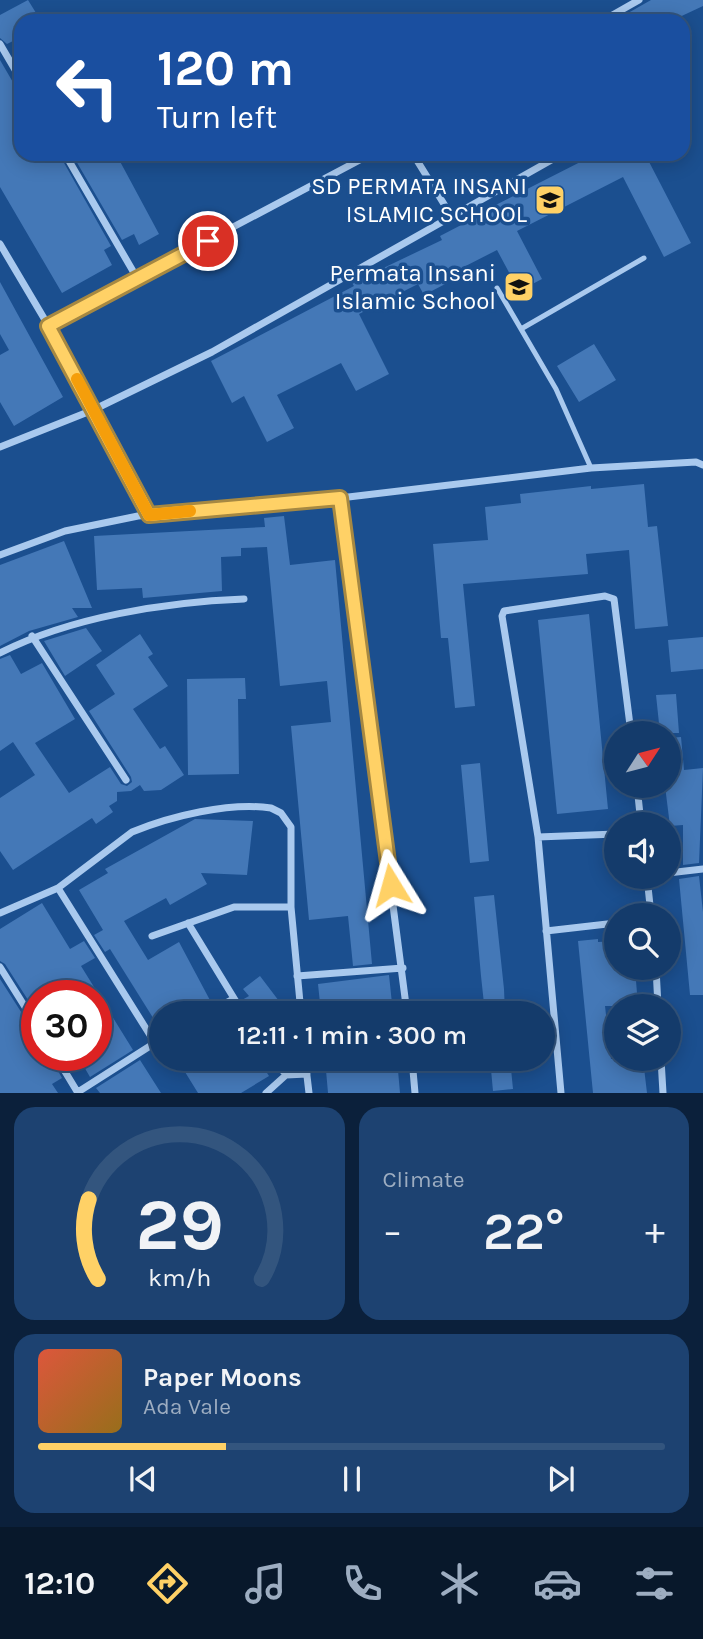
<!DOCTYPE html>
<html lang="en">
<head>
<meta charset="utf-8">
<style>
  body { margin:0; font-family:Karla,sans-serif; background:#1d4271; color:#f1f3f6; height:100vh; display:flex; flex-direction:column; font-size:26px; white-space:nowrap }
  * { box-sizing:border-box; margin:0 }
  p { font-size:23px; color:#9dadc1 }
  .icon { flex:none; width:38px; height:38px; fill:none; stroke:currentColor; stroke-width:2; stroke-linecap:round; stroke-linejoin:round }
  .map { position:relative; height:1093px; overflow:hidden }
  .sheet { display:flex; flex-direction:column; gap:14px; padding:14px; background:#0b203b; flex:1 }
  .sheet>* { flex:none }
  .banner { position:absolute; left:14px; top:14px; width:676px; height:147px; border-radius:21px; box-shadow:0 4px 18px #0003,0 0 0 2px #33557e; background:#1a4fa0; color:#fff; overflow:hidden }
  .needle { width:46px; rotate:54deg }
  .fabs { position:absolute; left:604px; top:721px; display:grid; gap:14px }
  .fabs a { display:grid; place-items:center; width:77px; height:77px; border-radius:50%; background:#143b6b; box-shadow:0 4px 18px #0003,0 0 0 2px #33557e; font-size:35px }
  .speed { position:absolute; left:21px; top:980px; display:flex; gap:14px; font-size:35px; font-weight:700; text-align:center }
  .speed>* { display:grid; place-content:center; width:91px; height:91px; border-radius:50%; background:#143b6b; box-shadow:0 4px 18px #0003,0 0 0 2px #33557e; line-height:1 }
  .speed .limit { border:10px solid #d22; background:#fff; color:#111 }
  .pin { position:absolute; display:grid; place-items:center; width:60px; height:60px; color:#fff; margin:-30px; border:4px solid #fff; border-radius:50%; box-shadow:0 2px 7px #0007 }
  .me { position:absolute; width:77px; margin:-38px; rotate:352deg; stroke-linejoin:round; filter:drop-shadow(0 0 5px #0008) }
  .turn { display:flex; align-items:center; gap:24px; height:147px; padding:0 28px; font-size:32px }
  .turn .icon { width:91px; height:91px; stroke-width:2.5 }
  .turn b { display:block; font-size:49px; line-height:60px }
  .big { font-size:52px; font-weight:600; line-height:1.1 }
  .sheet .card { flex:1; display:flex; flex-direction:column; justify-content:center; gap:10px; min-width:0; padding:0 24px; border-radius:21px; background:#1d4271 }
  .sheet .dial { align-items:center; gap:0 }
  .dial svg { height:182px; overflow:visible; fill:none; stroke:#33557e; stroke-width:7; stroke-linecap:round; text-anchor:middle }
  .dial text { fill:#f1f3f6; stroke:none }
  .song { display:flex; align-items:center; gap:21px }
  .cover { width:84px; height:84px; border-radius:10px; background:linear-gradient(135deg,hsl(10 70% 55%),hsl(40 70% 35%)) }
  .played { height:7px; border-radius:4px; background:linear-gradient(90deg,#ffd166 30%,#33557e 30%) }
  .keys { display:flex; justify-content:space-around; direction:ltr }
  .heat { display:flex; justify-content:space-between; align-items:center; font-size:38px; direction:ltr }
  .sheet .tiles { flex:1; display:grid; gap:14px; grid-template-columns:1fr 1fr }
  .card:last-child { grid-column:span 2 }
  .trip { position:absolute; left:149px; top:1001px; width:406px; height:70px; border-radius:35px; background:#143b6b; box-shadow:0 4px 18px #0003,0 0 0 2px #33557e; font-weight:600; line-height:70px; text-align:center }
  .tab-bar { display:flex; height:112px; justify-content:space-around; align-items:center; background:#08182b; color:#9dadc1 }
  .tab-bar .icon { width:49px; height:49px }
  .tab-bar .current { color:#ffd166 }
  .tab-bar b { font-size:32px; color:#f1f3f6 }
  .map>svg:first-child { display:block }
  .building { fill:#4478b7 }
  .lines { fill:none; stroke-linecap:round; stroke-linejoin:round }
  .lane { stroke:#a9c9ee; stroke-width:5 }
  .street { stroke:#a9c9ee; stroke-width:7 }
  .route-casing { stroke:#a68842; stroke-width:18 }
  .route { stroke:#ffd166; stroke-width:12 }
  .slow { stroke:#f59e0b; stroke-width:12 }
  .labels { text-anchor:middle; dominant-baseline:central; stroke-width:7; stroke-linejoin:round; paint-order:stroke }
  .poi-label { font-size:24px; fill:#fff; stroke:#1b4f8f; text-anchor:end }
</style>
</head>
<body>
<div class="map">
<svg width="703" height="1093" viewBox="0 0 703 1093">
  <rect width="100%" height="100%" fill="#1b4f8f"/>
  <!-- building -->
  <path class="building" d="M28,0L41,21H21V37L7,44L0,38V15Z
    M651,0H703V6L671,21H614Z
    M0,60L21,96V154H59L111,246L104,250L112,265L62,293L0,187Z
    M72,154H116L159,234L139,245L134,234L122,240Z
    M596,154H645L691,243L664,257L623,177L517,231L542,279L519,291L497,250L448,275L451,281L424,295L418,284L359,314L389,374L356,391L341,363L277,395L294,428L267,442L244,396L232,403L211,361L354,286L352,283L442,240L440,236L465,223L464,221Z
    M0,282L63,397L14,426L0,402V355L9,350L0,334Z
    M594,344L616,380L579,402L557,366Z
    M644,484L648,527L657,526L668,626L635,629L629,550L586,554L588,574L463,584L475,706L455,708L448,638H441L433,544L488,540L485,507L521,503L520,494L591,486V489Z
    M284,516L290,565L335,560L372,964L353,966L348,916L309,920L291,726L331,722L327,681L280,686L267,547L241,548V556L221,557L222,591L143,598L142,588L97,590L94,536L265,527L264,518Z
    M64,541L92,608H72L78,617L29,631L0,646V565Z
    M589,614L608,809L557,814L538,620Z
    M86,628L102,651L65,676L44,641Z
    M140,634L153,654L148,657L168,686L133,709L160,749L165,746L184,775L161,790L144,791L140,785L131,791L117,792V801L109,806L113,812L96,824L92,818L13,870L0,851V798L35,775L13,742L0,751V659L10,655L21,674L42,663L75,719L35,743L69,793L110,767L121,784L127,786L132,782L131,777L89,711L115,694L96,665Z
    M703,637V669L671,672L668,640Z
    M245,678L246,699H238L239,774L188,775L187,679Z
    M676,694L679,733H660L656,695Z
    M681,737L684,770L703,768L699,863L683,865V825L670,826L665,786H668V738Z
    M480,763L489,861L470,863L461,765Z
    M195,819L253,821L247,875L201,873L207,884L170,905L166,898L124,921L148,960L179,942L212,1004L202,1013H161V1018L155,1021L110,949L105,952L94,935L103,930L79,890L108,873L105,869Z
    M699,876L703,912V995H690L679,879Z
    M494,895L504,989L505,1013H485L481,976L474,897Z
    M42,903L70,949L84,941L95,958L81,966L133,1050L90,1077L83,1065L72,1071L62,1055H96V996H37V1014L5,964L0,961V929Z
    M598,939V942L616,941V968H635L638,1006H605L611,1059H643L647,1093H593L578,941Z
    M389,975L393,1013H321L318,984Z
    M260,976L282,1005L271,1013H249L242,1000L249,996L243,989Z
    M0,979L32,1029L37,1032V1055H49L62,1078L52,1084L58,1093H0Z
    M177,1059H258L269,1076L241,1093H198Z
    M325,1059H397L400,1093H328Z
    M490,1059H510L513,1089L493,1091Z
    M140,1060L161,1093H100L96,1088Z"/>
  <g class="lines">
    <!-- lane -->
    <path class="lane" d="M497,288L556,389L591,468
      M521,329L644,258"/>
    <!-- street -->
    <path class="street" d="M602,21L639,0
      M0,44L21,80
      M65,154L137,278
      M413,154L452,217
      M0,244L48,325L149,515
      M48,325L371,154
      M0,447L93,410L212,352L562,154
      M340,498L407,1013
      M0,555L65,531L138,516L340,498L591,468L696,462L703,465
      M32,636L126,780
      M0,653C70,617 166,602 244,599
      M637,786L641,824
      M538,837L502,616L504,611L605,596L614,599L631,733
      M668,873L703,869
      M647,877L651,915
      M58,888L155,1043
      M0,913L58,888L132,832C171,816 229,802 271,808L281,813L291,827V907L301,1013
      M188,923L243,1013
      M546,931L616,923
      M152,936L234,907H291
      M0,967L37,1026
      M656,968L658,1006
      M297,976L403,968
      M208,1013L233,999
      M55,1055L78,1093
      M274,1059L286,1075L307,1074
      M305,1059L309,1093
      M412,1059L415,1093
      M661,1059L663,1093
      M78,1092L161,1039
      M266,1093L286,1075
      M561,1093L538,837L616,834"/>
  </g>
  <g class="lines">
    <!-- route casing -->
    <g class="route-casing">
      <path id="route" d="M208,241L48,326L149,515L340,498L391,885"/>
    </g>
    <!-- route -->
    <use href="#route" class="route"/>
    <!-- slow -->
    <path class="slow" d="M77,379L149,515L190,511"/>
  </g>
  <!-- icons -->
  <defs>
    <g id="school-square" transform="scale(1.575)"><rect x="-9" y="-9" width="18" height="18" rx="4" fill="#ffd166" stroke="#1b4f8f"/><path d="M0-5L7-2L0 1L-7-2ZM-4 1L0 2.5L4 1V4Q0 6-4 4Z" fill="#111"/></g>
  </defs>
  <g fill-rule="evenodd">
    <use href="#school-square" x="550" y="200"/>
    <use href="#school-square" x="519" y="287"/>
  </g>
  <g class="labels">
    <!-- poi labels -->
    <g class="poi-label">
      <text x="527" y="186">SD PERMATA INSANI<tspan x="527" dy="28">ISLAMIC SCHOOL</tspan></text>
      <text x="496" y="273">Permata Insani<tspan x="496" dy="28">Islamic School</tspan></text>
    </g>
  </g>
</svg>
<div class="fabs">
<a><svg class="needle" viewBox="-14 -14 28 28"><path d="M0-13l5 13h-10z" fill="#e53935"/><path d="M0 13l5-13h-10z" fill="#9dadc1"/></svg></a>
<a><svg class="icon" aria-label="sound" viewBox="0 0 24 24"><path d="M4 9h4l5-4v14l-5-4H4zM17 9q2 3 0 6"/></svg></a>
<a><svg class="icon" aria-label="search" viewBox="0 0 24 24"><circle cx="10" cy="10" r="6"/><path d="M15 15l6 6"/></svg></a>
<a><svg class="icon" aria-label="layers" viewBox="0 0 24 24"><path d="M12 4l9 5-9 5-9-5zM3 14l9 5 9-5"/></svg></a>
</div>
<div class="speed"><div class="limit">30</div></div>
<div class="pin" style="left:208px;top:241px;background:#d93025"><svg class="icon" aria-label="arrive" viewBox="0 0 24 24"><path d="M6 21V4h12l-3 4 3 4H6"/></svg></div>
<svg class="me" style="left:391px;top:885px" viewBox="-20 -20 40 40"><path d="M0-17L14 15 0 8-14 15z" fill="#ffd166" stroke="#fff" stroke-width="4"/></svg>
<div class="trip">12:11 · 1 min · 300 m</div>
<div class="banner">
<div class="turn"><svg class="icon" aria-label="left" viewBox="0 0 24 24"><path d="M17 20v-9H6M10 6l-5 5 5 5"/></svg><div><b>120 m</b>Turn left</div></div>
</div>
</div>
<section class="sheet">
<div class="tiles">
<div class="card dial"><svg viewBox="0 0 100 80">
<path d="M14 69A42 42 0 1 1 86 69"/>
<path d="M14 69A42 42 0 0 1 10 34" stroke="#ffd166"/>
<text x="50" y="56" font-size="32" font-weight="700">29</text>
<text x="50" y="72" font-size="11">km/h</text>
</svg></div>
<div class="card"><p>Climate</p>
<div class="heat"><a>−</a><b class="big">22°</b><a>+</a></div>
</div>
<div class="card">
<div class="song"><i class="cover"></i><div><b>Paper Moons</b><p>Ada Vale</p></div></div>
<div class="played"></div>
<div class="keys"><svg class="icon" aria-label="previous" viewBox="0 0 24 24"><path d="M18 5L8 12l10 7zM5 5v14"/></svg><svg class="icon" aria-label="pause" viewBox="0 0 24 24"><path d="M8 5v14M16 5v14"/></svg><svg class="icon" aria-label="next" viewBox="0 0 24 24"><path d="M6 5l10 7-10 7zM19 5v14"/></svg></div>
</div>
</div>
</section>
<nav class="tab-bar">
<b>12:10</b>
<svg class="icon current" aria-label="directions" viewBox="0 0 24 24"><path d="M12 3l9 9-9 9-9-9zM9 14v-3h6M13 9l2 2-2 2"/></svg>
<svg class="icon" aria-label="music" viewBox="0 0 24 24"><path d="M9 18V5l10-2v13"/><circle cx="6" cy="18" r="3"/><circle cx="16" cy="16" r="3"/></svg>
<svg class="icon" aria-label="phone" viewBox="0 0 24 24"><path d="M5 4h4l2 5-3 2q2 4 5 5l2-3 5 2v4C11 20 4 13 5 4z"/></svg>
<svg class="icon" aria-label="climate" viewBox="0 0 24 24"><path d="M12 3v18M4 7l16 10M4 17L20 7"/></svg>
<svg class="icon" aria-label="car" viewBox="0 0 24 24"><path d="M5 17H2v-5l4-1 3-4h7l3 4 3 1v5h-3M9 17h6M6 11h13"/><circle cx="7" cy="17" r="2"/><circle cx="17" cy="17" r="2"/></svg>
<svg class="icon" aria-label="filters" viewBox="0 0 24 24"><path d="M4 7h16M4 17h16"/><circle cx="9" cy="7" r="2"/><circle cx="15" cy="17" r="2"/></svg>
</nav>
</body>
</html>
